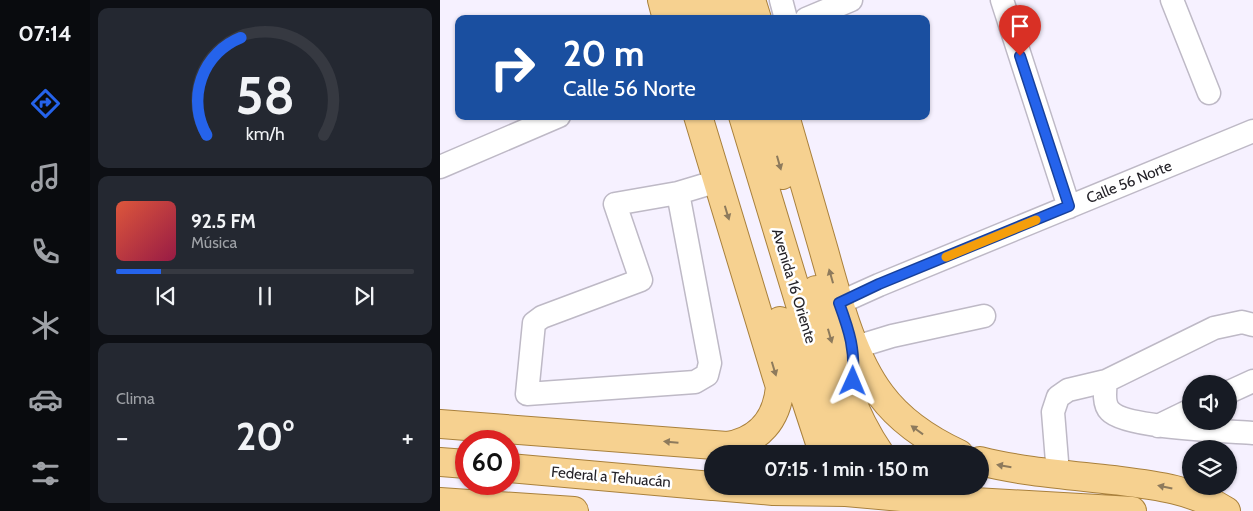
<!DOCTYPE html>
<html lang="es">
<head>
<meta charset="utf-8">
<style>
  body { margin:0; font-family:Cabin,sans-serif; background:#242831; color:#f1f3f6; height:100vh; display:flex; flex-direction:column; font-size:19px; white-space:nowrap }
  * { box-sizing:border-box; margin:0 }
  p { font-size:16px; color:#9ea1a6 }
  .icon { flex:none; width:28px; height:28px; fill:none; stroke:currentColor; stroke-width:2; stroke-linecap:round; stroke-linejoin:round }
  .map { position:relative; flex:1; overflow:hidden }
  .drawer { display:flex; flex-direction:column; gap:8px; padding:8px; background:#0d0f14; width:350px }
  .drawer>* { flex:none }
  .guide { position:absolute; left:15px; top:15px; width:475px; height:105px; border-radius:10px; box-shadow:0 1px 4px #0004; background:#1a4fa0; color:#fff; overflow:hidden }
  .controls { position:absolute; left:742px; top:375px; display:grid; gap:10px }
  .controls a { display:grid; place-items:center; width:55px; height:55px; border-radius:50%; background:#171b24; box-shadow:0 1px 4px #0004; font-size:25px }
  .speed { position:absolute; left:15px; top:430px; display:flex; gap:10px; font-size:25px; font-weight:700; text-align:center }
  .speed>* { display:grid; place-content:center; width:65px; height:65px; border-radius:50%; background:#171b24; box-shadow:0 1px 4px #0004; line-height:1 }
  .speed .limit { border:8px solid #d22; background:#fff; color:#111 }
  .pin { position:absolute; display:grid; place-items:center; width:42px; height:42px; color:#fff; margin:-51px -21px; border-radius:50% 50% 50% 0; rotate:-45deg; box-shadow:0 0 5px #0007 }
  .pin .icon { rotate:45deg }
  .me { position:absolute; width:55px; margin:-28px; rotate:1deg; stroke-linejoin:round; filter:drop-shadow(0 0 4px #0008) }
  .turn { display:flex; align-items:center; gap:18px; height:105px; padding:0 25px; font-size:22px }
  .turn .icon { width:65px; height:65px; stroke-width:2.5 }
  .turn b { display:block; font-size:35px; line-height:42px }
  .big { font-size:38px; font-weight:800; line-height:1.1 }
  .drawer .card { flex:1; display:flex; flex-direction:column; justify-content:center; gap:8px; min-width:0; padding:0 18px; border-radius:10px; background:#242831 }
  .drawer .dial { align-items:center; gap:0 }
  .dial svg { height:130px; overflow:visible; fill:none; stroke:#363941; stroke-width:7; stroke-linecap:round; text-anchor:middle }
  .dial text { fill:#f1f3f6; stroke:none }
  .song { display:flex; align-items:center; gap:15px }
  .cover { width:60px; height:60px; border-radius:8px; background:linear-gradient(135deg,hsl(10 70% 55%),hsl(340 70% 35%)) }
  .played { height:5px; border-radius:2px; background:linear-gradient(90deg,#2563eb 15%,#363941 15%) }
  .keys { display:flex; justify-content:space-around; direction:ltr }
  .heat { display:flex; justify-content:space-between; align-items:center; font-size:28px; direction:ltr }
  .trip { position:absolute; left:264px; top:445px; width:285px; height:50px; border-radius:25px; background:#171b24; box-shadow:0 1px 4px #0004; font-weight:800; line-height:50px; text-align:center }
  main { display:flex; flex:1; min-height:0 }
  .menu { display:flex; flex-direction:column; width:90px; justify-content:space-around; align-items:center; background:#090b0e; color:#9ea1a6 }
  .menu .icon { width:35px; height:35px }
  .menu .current { color:#2563eb }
  .menu b { font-size:22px; color:#f1f3f6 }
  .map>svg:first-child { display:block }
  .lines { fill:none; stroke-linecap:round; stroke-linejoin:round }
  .minor-casing { stroke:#beb9c6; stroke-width:25 }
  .major-casing { stroke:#a9803c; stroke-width:30 }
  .minor { stroke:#fff; stroke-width:22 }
  .major { stroke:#f6d190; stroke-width:28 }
  .oneway { fill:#8d7a5c }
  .route-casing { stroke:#184099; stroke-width:12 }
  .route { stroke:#2563eb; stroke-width:9 }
  .slow { stroke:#f59e0b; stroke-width:9 }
  .labels { text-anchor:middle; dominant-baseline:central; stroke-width:5; stroke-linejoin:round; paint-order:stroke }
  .street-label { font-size:15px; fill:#242228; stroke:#fff }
</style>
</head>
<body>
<main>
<nav class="menu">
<b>07:14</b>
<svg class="icon current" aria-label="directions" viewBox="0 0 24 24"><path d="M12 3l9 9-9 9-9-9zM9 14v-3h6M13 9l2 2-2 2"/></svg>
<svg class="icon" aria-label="music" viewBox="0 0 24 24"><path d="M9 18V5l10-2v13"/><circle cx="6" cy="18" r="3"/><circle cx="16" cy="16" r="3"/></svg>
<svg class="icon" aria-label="phone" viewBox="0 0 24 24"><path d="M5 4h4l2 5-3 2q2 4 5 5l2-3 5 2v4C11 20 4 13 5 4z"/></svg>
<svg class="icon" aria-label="climate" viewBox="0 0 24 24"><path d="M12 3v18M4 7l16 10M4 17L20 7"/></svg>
<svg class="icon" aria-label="car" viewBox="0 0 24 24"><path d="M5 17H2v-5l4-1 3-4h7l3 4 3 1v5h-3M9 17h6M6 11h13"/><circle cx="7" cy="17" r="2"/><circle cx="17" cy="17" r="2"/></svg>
<svg class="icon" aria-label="filters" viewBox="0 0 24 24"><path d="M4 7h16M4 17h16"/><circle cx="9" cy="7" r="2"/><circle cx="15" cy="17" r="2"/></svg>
</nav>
<section class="drawer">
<div class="card dial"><svg viewBox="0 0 100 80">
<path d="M14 69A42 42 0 1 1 86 69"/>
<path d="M14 69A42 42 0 0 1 35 9" stroke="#2563eb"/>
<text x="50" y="56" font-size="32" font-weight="700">58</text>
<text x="50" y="72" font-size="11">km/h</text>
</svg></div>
<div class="card">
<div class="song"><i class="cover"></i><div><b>92.5 FM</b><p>Música</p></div></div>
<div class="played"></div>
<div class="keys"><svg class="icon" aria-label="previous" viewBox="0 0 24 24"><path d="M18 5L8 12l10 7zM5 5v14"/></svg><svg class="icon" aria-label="pause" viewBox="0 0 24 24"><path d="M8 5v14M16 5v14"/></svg><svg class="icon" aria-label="next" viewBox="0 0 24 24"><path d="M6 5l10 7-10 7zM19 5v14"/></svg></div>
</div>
<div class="card"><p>Clima</p>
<div class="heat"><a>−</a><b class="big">20°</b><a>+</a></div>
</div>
</section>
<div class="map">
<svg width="813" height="511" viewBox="0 0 813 511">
  <rect width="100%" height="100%" fill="#f6f1ff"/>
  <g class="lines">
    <!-- minor casing -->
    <g class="minor-casing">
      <path id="minor" d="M341,0L346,19
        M562,0L629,207
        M732,0L769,93
        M366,19L411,0
        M0,167L119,116
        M238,193L270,363L267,375L255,382L87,394L94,323L102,317L201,280L175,204L238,193L278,181
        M399,303L439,285L813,131
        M416,347L452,336L544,316
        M666,381C665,390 663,404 670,411C685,428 787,431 813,433
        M789,392L813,381
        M718,426L751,410
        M618,474L613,412L618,397L628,390L666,381L774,328L802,322L813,325"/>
    </g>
    <!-- major casing -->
    <g class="major-casing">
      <path id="major" d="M222,0L227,19
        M244,0L249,19
        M268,0L273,19
        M291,0L296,19
        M311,0L317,19
        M303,116L396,423L412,454
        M325,116L342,175
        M345,116C358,161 371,206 384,251C397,297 412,357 441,395C461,422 489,440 519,454
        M376,290C393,347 406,405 440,454
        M340,321L379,440L386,454
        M0,424L287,446C319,441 337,419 340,387L258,116
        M540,461C583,472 629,475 673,480C713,485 752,489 786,511
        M0,462L26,464
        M69,468L272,486
        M274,486L333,491L406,492L483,499L692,511
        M0,502L134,511"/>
    </g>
    <!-- minor -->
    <use href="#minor" class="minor"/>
    <!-- major -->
    <use href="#major" class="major"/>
  </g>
  <!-- one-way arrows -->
  <defs><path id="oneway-solid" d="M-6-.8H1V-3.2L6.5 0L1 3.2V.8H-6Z" transform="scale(1.25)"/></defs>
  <g class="oneway">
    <use href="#oneway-solid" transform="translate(339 163) rotate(74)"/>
    <use href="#oneway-solid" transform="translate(287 213) rotate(73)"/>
    <use href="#oneway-solid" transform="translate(391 276) rotate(-106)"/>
    <use href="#oneway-solid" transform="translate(390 336) rotate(74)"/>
    <use href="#oneway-solid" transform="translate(334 369) rotate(73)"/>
    <use href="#oneway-solid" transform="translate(477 430) rotate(-144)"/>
    <use href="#oneway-solid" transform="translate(231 442) rotate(-175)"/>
    <use href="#oneway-solid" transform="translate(564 466) rotate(-170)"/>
    <use href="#oneway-solid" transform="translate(725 487) rotate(-168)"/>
  </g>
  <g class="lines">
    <!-- route casing -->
    <g class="route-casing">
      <path id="route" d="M413,381C415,349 410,333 399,303L439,284L629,206L580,56"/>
    </g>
    <!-- route -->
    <use href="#route" class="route"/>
    <!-- slow -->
    <path class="slow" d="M506,257L596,220"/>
  </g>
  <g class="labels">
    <!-- street labels -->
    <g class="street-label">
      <text transform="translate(689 182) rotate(-22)">Calle 56 Norte</text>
      <text transform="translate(354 286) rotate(73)">Avenida 16 Oriente</text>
      <text transform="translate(171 477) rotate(5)">Federal a Tehuacán</text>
    </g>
  </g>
</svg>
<div class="controls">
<a><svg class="icon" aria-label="sound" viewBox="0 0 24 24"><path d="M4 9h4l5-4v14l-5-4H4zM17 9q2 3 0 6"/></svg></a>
<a><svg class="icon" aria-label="layers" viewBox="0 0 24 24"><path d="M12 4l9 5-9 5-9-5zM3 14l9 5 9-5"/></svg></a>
</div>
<div class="speed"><div class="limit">60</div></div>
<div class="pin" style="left:580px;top:56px;background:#d93025"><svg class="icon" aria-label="arrive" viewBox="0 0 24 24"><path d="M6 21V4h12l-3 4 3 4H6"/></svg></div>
<svg class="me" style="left:413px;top:381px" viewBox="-20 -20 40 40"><path d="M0-17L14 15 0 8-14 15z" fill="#2563eb" stroke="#fff" stroke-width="4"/></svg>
<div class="trip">07:15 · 1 min · 150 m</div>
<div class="guide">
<div class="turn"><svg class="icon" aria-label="right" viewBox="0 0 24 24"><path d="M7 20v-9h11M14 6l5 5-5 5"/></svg><div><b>20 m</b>Calle 56 Norte</div></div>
</div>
</div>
</main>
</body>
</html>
